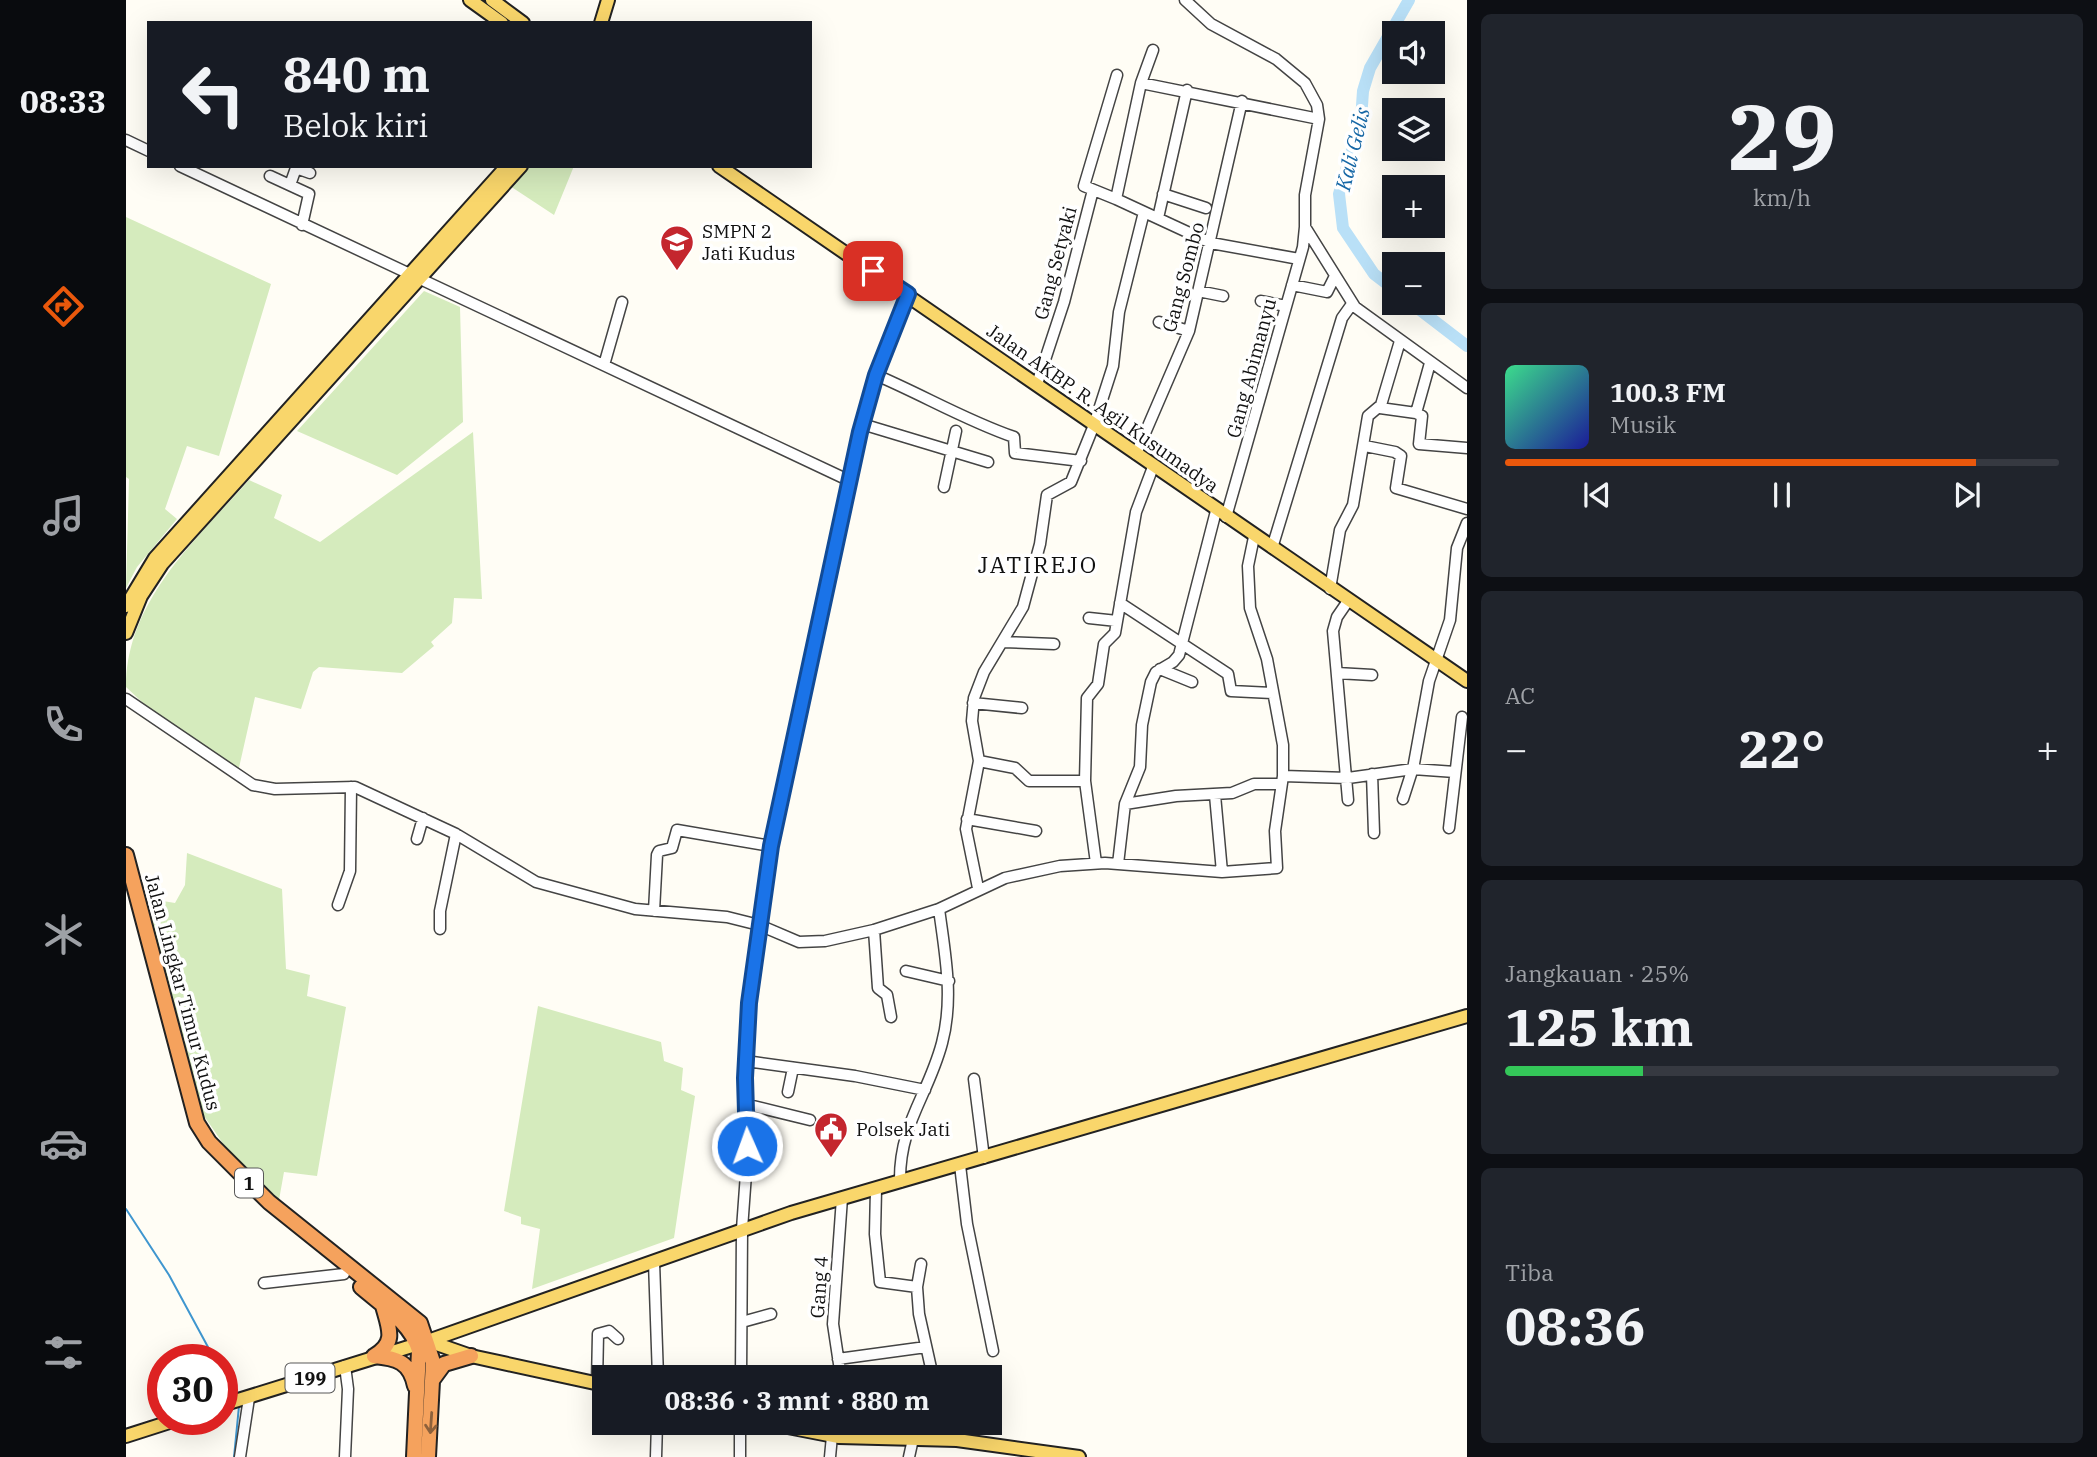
<!DOCTYPE html>
<html lang="id">
<head>
<meta charset="utf-8">
<style>
  body { margin:0; font-family:"IBM Plex Serif",serif; background:#20242c; color:#f1f3f6; height:100vh; display:flex; flex-direction:column; font-size:26px; white-space:nowrap }
  * { box-sizing:border-box; margin:0 }
  p { font-size:23px; color:#9ea1a6 }
  .icon { flex:none; width:38px; height:38px; fill:none; stroke:currentColor; stroke-width:2; stroke-linecap:round; stroke-linejoin:round }
  .map { position:relative; flex:1; overflow:hidden }
  .panel { display:flex; flex-direction:column; gap:14px; padding:14px; background:#0d0f14; width:630px }
  .panel>* { flex:none }
  .guide { position:absolute; left:21px; top:21px; width:665px; height:147px; border-radius:0px; box-shadow:0 7px 28px #0002; background:#171b24; color:#f1f3f6; overflow:hidden }
  .controls { position:absolute; left:1256px; top:21px; display:grid; gap:14px }
  .controls a { display:grid; place-items:center; width:63px; height:63px; border-radius:0px; background:#171b24; box-shadow:0 7px 28px #0002; font-size:35px }
  .speed { position:absolute; left:21px; top:1344px; display:flex; gap:14px; font-size:35px; font-weight:700; text-align:center }
  .speed>* { display:grid; place-content:center; width:91px; height:91px; border-radius:50%; background:#171b24; box-shadow:0 7px 28px #0002; line-height:1 }
  .speed .limit { border:10px solid #d22; background:#fff; color:#111 }
  .pin { position:absolute; display:grid; place-items:center; width:60px; height:60px; color:#fff; margin:-30px; border-radius:14px; box-shadow:0 4px 10px #0006 }
  .me { position:absolute; width:77px; margin:-38px; rotate:358deg; stroke-linejoin:round; filter:drop-shadow(0 0 5px #0008) }
  .turn { display:flex; align-items:center; gap:24px; height:147px; padding:0 21px; font-size:32px }
  .turn .icon { width:91px; height:91px; stroke-width:2.5 }
  .turn b { display:block; font-size:49px; line-height:60px }
  .big { font-size:52px; font-weight:800; line-height:1.1 }
  .panel .tile { flex:1; display:flex; flex-direction:column; justify-content:center; gap:10px; min-width:0; padding:0 24px; border-radius:10px; background:#20242c }
  .panel .dial { align-items:center; gap:0 }
  .dial b { font-size:91px; line-height:1 }
  .song { display:flex; align-items:center; gap:21px }
  .cover { width:84px; height:84px; border-radius:10px; background:linear-gradient(135deg,hsl(150 70% 55%),hsl(240 70% 35%)) }
  .played { height:7px; border-radius:4px; background:linear-gradient(90deg,#ea580c 85%,#363941 85%) }
  .keys { display:flex; justify-content:space-around; direction:ltr }
  .heat { display:flex; justify-content:space-between; align-items:center; font-size:38px; direction:ltr }
  .charge { height:10px; border-radius:5px; background:linear-gradient(90deg,#34c759 25%,#363941 0) }
  .trip { position:absolute; left:466px; top:1365px; width:410px; height:70px; border-radius:0px; background:#171b24; box-shadow:0 7px 28px #0002; font-weight:800; line-height:70px; text-align:center }
  main { display:flex; flex:1; min-height:0 }
  .tab-bar { display:flex; flex-direction:column; width:126px; justify-content:space-around; align-items:center; background:#090b0e; color:#9ea1a6 }
  .tab-bar .icon { width:49px; height:49px }
  .tab-bar .current { color:#ea580c }
  .tab-bar b { font-size:32px; color:#f1f3f6 }
  .map>svg:first-child { display:block }
  .green { fill:#d5ebbd }
  .lines { fill:none; stroke-linecap:round; stroke-linejoin:round }
  .stream { stroke:#3f96cf; stroke-width:2 }
  .river { stroke:#b9e0f7; stroke-width:12 }
  .minor-casing { stroke:#444; stroke-width:13 }
  .major-casing { stroke:#222; stroke-width:16 }
  .highway-casing { stroke:#222; stroke-width:18 }
  .minor { stroke:#fff; stroke-width:10 }
  .major { stroke:#f9d66b; stroke-width:12 }
  .highway { stroke:#f5a25d; stroke-width:14 }
  .oneway { stroke:#8e613b }
  .route-casing { stroke:#114b97; stroke-width:18 }
  .route { stroke:#1a73e8; stroke-width:12 }
  .labels { text-anchor:middle; dominant-baseline:central; stroke-width:7; stroke-linejoin:round; paint-order:stroke }
  .shield { fill:#fff; stroke:#585858; stroke-width:2 }
  .shield-label { font-size:18px; font-weight:bold; fill:#111 }
  .poi-label { font-size:19px; fill:#111; stroke:#fff; text-anchor:start }
  .street-label { font-size:19px; fill:#111; stroke:#fff }
  .water-label { font-size:21px; font-style:italic; fill:#1768a6; stroke:#fff }
  .quarter-label { font-size:23px; letter-spacing:2px; fill:#111; stroke:#fff }
</style>
</head>
<body>
<main>
<nav class="tab-bar">
<b>08:33</b>
<svg class="icon current" aria-label="directions" viewBox="0 0 24 24"><path d="M12 3l9 9-9 9-9-9zM9 14v-3h6M13 9l2 2-2 2"/></svg>
<svg class="icon" aria-label="music" viewBox="0 0 24 24"><path d="M9 18V5l10-2v13"/><circle cx="6" cy="18" r="3"/><circle cx="16" cy="16" r="3"/></svg>
<svg class="icon" aria-label="phone" viewBox="0 0 24 24"><path d="M5 4h4l2 5-3 2q2 4 5 5l2-3 5 2v4C11 20 4 13 5 4z"/></svg>
<svg class="icon" aria-label="climate" viewBox="0 0 24 24"><path d="M12 3v18M4 7l16 10M4 17L20 7"/></svg>
<svg class="icon" aria-label="car" viewBox="0 0 24 24"><path d="M5 17H2v-5l4-1 3-4h7l3 4 3 1v5h-3M9 17h6M6 11h13"/><circle cx="7" cy="17" r="2"/><circle cx="17" cy="17" r="2"/></svg>
<svg class="icon" aria-label="filters" viewBox="0 0 24 24"><path d="M4 7h16M4 17h16"/><circle cx="9" cy="7" r="2"/><circle cx="15" cy="17" r="2"/></svg>
</nav>
<div class="map">
<svg width="1341" height="1457" viewBox="0 0 1341 1457">
  <rect width="100%" height="100%" fill="#fffdf5"/>
  <!-- green -->
  <path class="green" d="M401,166H448L428,215L384,186Z
    M0,217L145,284L93,456L61,446L39,509L51,519L11,567L0,588L3,479L0,477Z
    M298,291L334,307L337,422L271,475L171,431Z
    M347,432L356,599L328,598L326,623L305,642L308,646L276,673L193,667L187,672L175,709L129,697L112,772L33,718L0,687C0,601 70,540 123,480L156,495L148,518L194,542Z
    M61,853L156,889L160,969L184,975L181,996L220,1007L191,1176L158,1172L153,1200L109,1161L76,1113L27,927L25,899L49,903L59,885Z
    M412,1006L535,1042L538,1061L557,1068L555,1090L569,1096L548,1238L406,1289L414,1229L395,1224V1217L378,1211Z"/>
  <g class="lines">
    <!-- stream -->
    <path class="stream" d="M0,1209L43,1275L89,1360
      M96,1372L107,1391
      M108,1457L113,1406"/>
    <!-- river -->
    <path class="river" d="M1269,290L1248,274L1217,228L1213,194L1235,120L1237,91L1244,68L1283,0
      M1285,303L1341,346"/>
    <!-- minor casing -->
    <g class="minor-casing">
      <path id="minor" d="M1059,0L1085,24L1150,59L1179,83L1191,105L1193,119L1179,195V227L1229,307L1341,388
        M991,75L958,186L990,199L1015,83L1193,119
        M1015,83L1027,50
        M0,140L23,151
        M54,166L722,480
        M144,176L183,194L176,225
        M164,185L170,168L184,173
        M1037,194L1080,208
        M990,199L1085,243L1173,259
        M1032,218L1061,90
        M1166,285L1201,292L1209,276
        M1072,291L1097,296
        M1135,301L1160,306
        M1033,322L1063,331
        M478,365L496,302
        M750,375C797,395 841,421 888,437L889,453L955,461
        M911,384L938,302L967,190
        M1254,408L1290,413L1304,363
        M1290,413L1296,416L1293,444L1341,448
        M736,424L862,462
        M1239,446L1269,452L1275,456L1270,488L1341,509
        M1010,454L1063,331L1116,101
        M818,487L830,431
        M1100,517L1177,247L1179,227
        M1146,548L1216,318L1226,304
        M1204,589L1214,530L1227,505L1242,416L1255,405L1274,341
        M1222,601L1211,617L1207,631L1222,800
        M994,603L1102,674L1105,691L1146,693
        M963,618L991,621
        M877,642L928,644
        M1034,669L1066,682
        M1211,673L1246,675
        M0,699L127,785L149,789L229,787L330,834L410,882L509,909L601,917L633,925L673,942L699,941L748,930L813,909L879,878L934,866L979,863L1096,872L1151,868L1149,831L1157,776V745L1141,659L1124,608L1122,566L1128,537
        M847,703L896,708
        M853,761L889,768L903,781H959L961,698L972,684L978,644L989,633L1010,512L1027,467
        M1287,769L1329,772
        M1246,774L1248,833
        M1157,776L1222,778L1287,769L1303,681L1324,620L1331,548L1341,523
        M959,781L970,863
        M1089,795L1096,872
        M1277,799L1286,771
        M999,804L1050,796L1106,793L1128,784H1154
        M841,819L910,831
        M1323,828L1336,717
        M291,839L297,818
        M992,864L999,804L1014,767L1016,725L1025,682L1030,672L1047,662L1053,655L1090,511
        M852,888L840,829L853,761L846,721L848,698L858,672L897,607L914,544L921,495L945,482L968,425L987,366L993,312L1018,212
        M212,905L224,871L225,787
        M528,911L531,855L533,851L546,848L551,830L645,846
        M314,929V911L330,834
        M748,930L752,988L761,995L765,1017
        M780,971L823,981
        M620,1061L729,1076L799,1090
        M848,1079L858,1158
        M662,1092L667,1068
        M619,1104L684,1120
        M834,1165L841,1224L867,1351
        M774,1182C773,1124 802,1096 816,1043C828,998 819,954 813,909
        M750,1189L749,1234L754,1282L791,1287L793,1314L807,1377
        M528,1262L532,1377
        M138,1283L218,1274
        M791,1287L795,1264
        M616,1322L645,1314
        M712,1359L800,1347
        M615,1377L616,1229L621,1160L619,1078L623,1003L645,846L722,480L750,375L782,294
        M715,1377L707,1324L716,1198
        M96,1380L107,1402
        M471,1383L472,1334L483,1331L492,1339
        M812,1423L813,1440
        M713,1437V1423
        M114,1457L123,1398
        M219,1457L222,1389L219,1366
        M530,1457L531,1423
        M614,1457V1423
        M704,1457L706,1436
        M783,1457L787,1439"/>
    </g>
    <!-- major casing -->
    <g class="major-casing">
      <path id="major" d="M344,0L376,23
        M366,0L397,23
        M475,23L482,0
        M593,166L1341,681
        M0,606L29,558L381,166
        M0,633L15,596L36,564L395,166
        M302,1341L345,1356L478,1385
        M96,1405L302,1341L665,1213L1341,1016
        M641,1423L713,1437L831,1440L953,1457
        M0,1436L53,1419"/>
    </g>
    <!-- highway casing -->
    <g class="highway-casing">
      <path id="highway" d="M0,855L71,1123L83,1142L143,1202L294,1323L307,1362L302,1457
        M235,1287C257,1306 284,1322 293,1350L288,1457
        M248,1356C271,1358 284,1362 289,1386
        M248,1356C271,1343 263,1328 257,1306
        M307,1379L318,1364L345,1356"/>
    </g>
    <!-- minor -->
    <use href="#minor" class="minor"/>
    <!-- major -->
    <use href="#major" class="major"/>
    <!-- highway -->
    <use href="#highway" class="highway"/>
  </g>
  <!-- one-way arrows -->
  <defs><path id="oneway-shaft" d="M-6 0H5M1.5-3L5.5 0L1.5 3" fill="none" stroke-width="1.6" stroke-linecap="round" stroke-linejoin="round" transform="scale(1.75)"/></defs>
  <use class="oneway" href="#oneway-shaft" transform="translate(305 1423) rotate(94)"/>
  <g class="lines">
    <!-- route casing -->
    <g class="route-casing">
      <path id="route" d="M621,1146L619,1078L623,1003L645,846L734,432L750,375L782,294L747,271"/>
    </g>
    <!-- route -->
    <use href="#route" class="route"/>
  </g>
  <!-- icons -->
  <defs>
    <g id="school-pin" transform="scale(1.75)"><path d="M0 17L-7.5 6A9.5 9.5 0 1 1 7.5 6Z" fill="#c4262e" stroke="#fff"/><path d="M0-5L7-2L0 1L-7-2ZM-4 1L0 2.5L4 1V4Q0 6-4 4Z" fill="#fff"/></g>
    <g id="civic-pin" transform="scale(1.75)"><path d="M0 17L-7.5 6A9.5 9.5 0 1 1 7.5 6Z" fill="#c4262e" stroke="#fff"/><path d="M-.6-6.5H3V-4.5H.6V-3L4-1V1h2V6H-6V1h2V-1L-.6-3ZM-1.2 2.5V6h2.4V2.5Z" fill="#fff"/></g>
  </defs>
  <g fill-rule="evenodd">
    <use href="#school-pin" x="551" y="242"/>
    <use href="#civic-pin" x="705" y="1129"/>
  </g>
  <g class="labels">
    <!-- shield labels -->
    <g class="shield">
      <rect x="109" y="1168.5" width="28" height="29" rx="5"/>
      <rect x="159.5" y="1363.5" width="49" height="29" rx="5"/>
    </g>
    <g class="shield-label">
      <text x="123" y="1183">1</text>
      <text x="184" y="1378">199</text>
    </g>
    <!-- poi labels -->
    <g class="poi-label">
      <text x="576" y="231">SMPN 2<tspan x="576" dy="22">Jati Kudus</tspan></text>
      <text x="730" y="1129">Polsek Jati</text>
    </g>
    <!-- street labels -->
    <g class="street-label">
      <text transform="translate(929 263) rotate(-75)">Gang Setyaki</text>
      <text transform="translate(1057 277) rotate(-75)">Gang Sombo</text>
      <text transform="translate(1125 368) rotate(-75)">Gang Abimanyu</text>
      <text transform="translate(977 408) rotate(35)">Jalan AKBP. R. Agil Kusumadya</text>
      <text transform="translate(57 992) rotate(75)">Jalan Lingkar Timur Kudus</text>
      <text transform="translate(693 1287) rotate(-86)">Gang 4</text>
    </g>
    <!-- water labels -->
    <g class="water-label">
      <text transform="translate(1226 149) rotate(-76)">Kali Gelis</text>
    </g>
    <!-- quarter labels -->
    <g class="quarter-label">
      <text x="912" y="564">JATIREJO</text>
    </g>
  </g>
</svg>
<div class="controls">
<a><svg class="icon" aria-label="sound" viewBox="0 0 24 24"><path d="M4 9h4l5-4v14l-5-4H4zM17 9q2 3 0 6"/></svg></a>
<a><svg class="icon" aria-label="layers" viewBox="0 0 24 24"><path d="M12 4l9 5-9 5-9-5zM3 14l9 5 9-5"/></svg></a>
<a>+</a>
<a>−</a>
</div>
<div class="speed"><div class="limit">30</div></div>
<div class="pin" style="left:747px;top:271px;background:#d93025"><svg class="icon" aria-label="arrive" viewBox="0 0 24 24"><path d="M6 21V4h12l-3 4 3 4H6"/></svg></div>
<svg class="me" style="left:621px;top:1146px" viewBox="-20 -20 40 40"><circle r="17" fill="#1a73e8" stroke="#fff" stroke-width="3"/><path d="M0-11L8 9 0 5-8 9z" fill="#fff"/></svg>
<div class="trip">08:36 · 3 mnt · 880 m</div>
<div class="guide">
<div class="turn"><svg class="icon" aria-label="left" viewBox="0 0 24 24"><path d="M17 20v-9H6M10 6l-5 5 5 5"/></svg><div><b>840 m</b>Belok kiri</div></div>
</div>
</div>
<section class="panel">
<div class="tile dial"><b>29</b><p>km/h</p></div>
<div class="tile">
<div class="song"><i class="cover"></i><div><b>100.3 FM</b><p>Musik</p></div></div>
<div class="played"></div>
<div class="keys"><svg class="icon" aria-label="previous" viewBox="0 0 24 24"><path d="M18 5L8 12l10 7zM5 5v14"/></svg><svg class="icon" aria-label="pause" viewBox="0 0 24 24"><path d="M8 5v14M16 5v14"/></svg><svg class="icon" aria-label="next" viewBox="0 0 24 24"><path d="M6 5l10 7-10 7zM19 5v14"/></svg></div>
</div>
<div class="tile"><p>AC</p>
<div class="heat"><a>−</a><b class="big">22°</b><a>+</a></div>
</div>
<div class="tile"><p>Jangkauan · 25%</p><b class="big">125 km</b><div class="charge"></div></div>
<div class="tile"><p>Tiba</p><b class="big">08:36</b></div>
</section>
</main>
</body>
</html>
